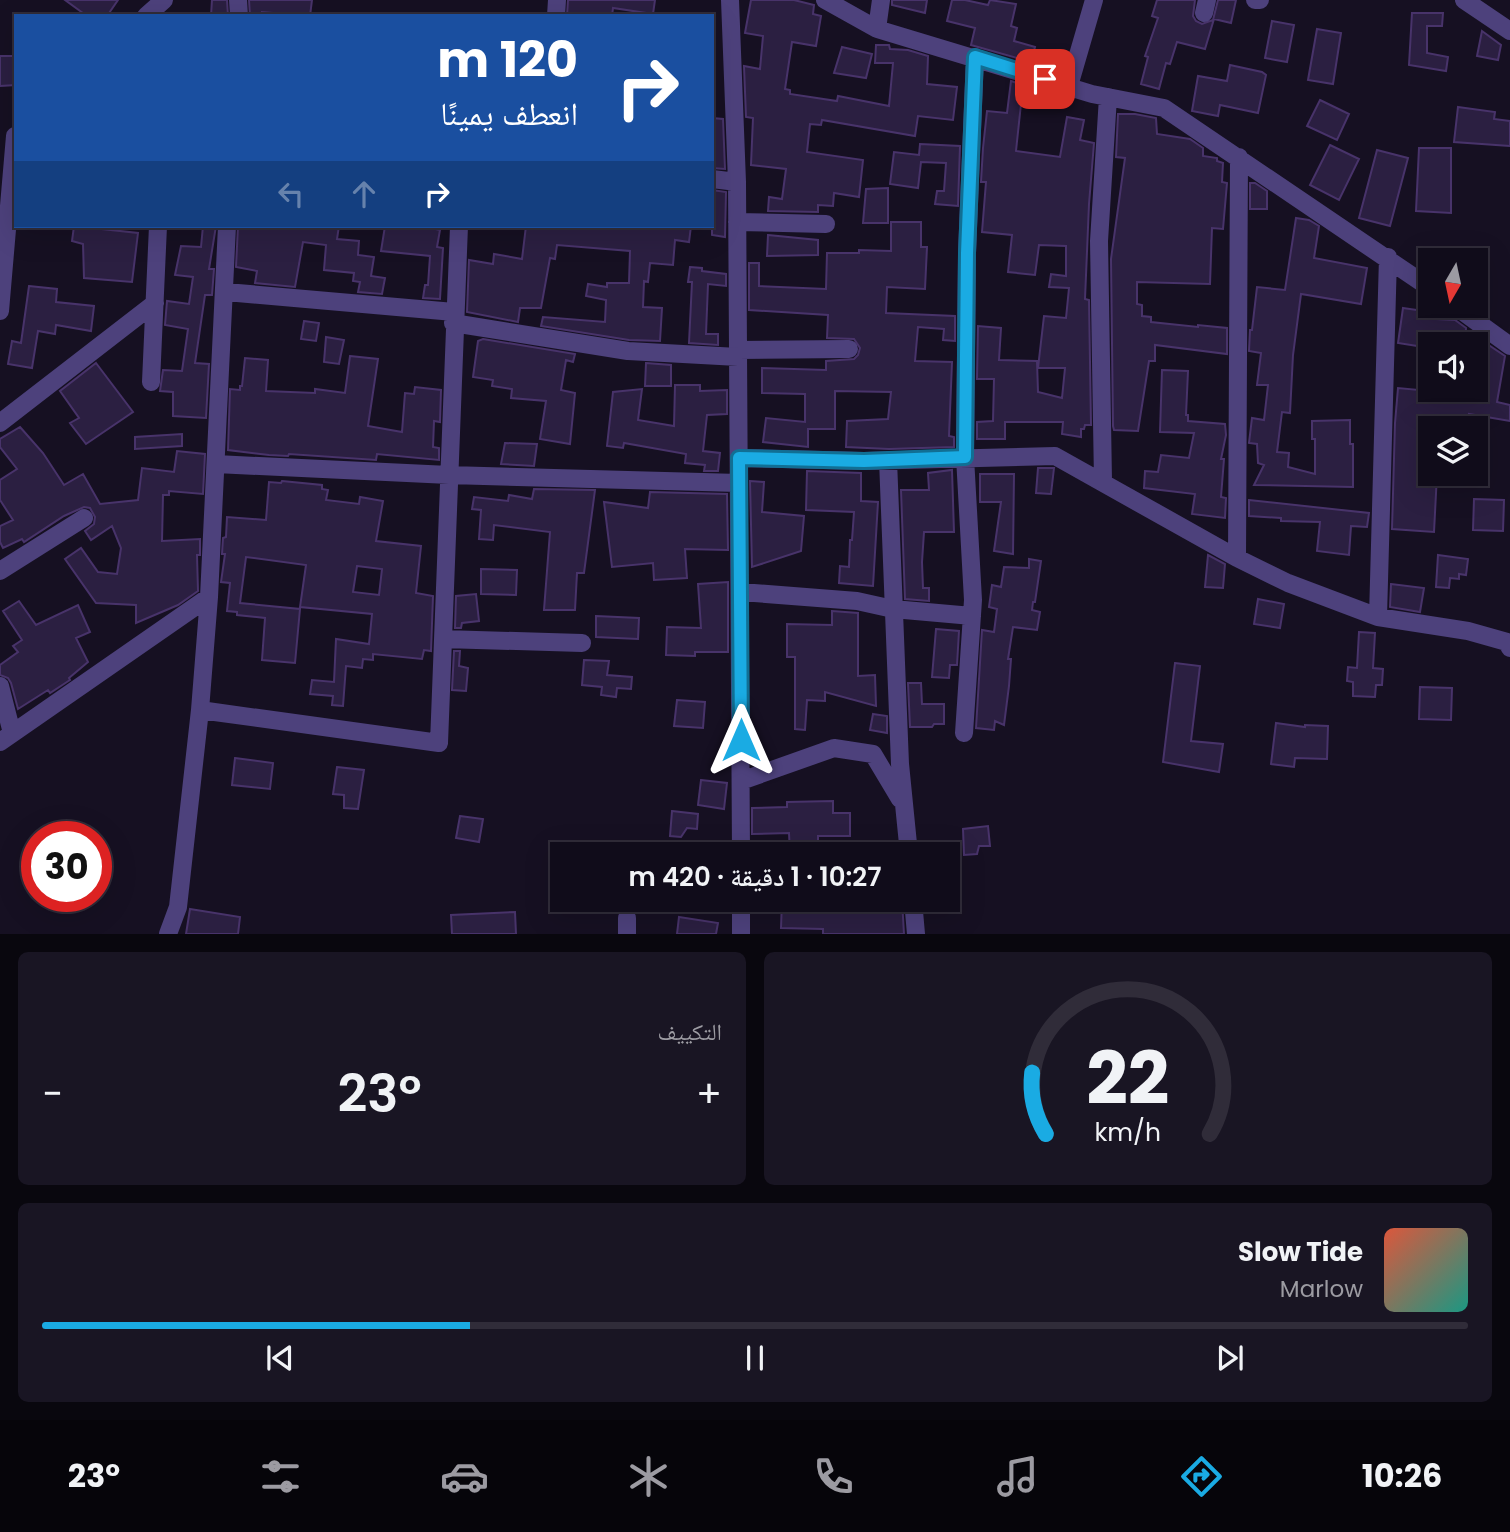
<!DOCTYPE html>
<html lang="ar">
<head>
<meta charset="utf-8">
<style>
  body { margin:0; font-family:Poppins,"Noto Naskh Arabic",sans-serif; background:#191523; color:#f1f3f6; direction:rtl; height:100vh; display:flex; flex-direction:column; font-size:26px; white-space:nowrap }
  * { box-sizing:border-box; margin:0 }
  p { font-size:23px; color:#9c9ba2 }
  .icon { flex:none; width:38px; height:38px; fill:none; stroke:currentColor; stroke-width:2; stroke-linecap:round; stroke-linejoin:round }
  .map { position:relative; height:934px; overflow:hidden; direction:ltr }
  .details { display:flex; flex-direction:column; gap:18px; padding:18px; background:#09070e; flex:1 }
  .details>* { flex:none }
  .guide { position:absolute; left:14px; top:14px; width:700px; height:214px; border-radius:0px; box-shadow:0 7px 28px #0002,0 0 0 2px #302c39; direction:rtl; background:#1a4fa0; color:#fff; overflow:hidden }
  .needle { width:46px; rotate:189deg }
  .tools { position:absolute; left:1418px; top:248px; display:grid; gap:14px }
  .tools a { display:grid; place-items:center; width:70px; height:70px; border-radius:0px; background:#100c1a; box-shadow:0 7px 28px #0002,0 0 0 2px #302c39; font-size:35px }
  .speed { position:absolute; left:21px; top:821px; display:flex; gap:14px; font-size:35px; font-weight:700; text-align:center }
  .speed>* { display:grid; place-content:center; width:91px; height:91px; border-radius:50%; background:#100c1a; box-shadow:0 7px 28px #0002,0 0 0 2px #302c39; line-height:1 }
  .speed .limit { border:10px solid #d22; background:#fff; color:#111 }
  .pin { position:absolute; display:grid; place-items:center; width:60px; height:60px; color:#fff; margin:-30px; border-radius:14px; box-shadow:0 4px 10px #0006 }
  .me { position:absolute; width:77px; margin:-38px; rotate:0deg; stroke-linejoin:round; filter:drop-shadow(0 0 5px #0008) }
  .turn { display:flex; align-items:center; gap:24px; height:147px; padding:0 21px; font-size:32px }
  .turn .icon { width:91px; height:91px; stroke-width:2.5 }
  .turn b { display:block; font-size:49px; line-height:60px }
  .lanes { display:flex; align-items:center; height:66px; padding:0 21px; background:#0003; justify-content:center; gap:35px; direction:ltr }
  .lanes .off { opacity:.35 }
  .big { font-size:52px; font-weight:600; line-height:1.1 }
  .details .widget { flex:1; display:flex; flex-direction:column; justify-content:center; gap:10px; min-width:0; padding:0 24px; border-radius:10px; background:#191523 }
  .details .dial { align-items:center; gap:0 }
  .dial svg { height:182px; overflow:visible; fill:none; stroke:#302c39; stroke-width:7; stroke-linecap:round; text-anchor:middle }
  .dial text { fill:#f1f3f6; stroke:none }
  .song { display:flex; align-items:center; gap:21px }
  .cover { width:84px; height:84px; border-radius:10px; background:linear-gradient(135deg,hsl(10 70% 55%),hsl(170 70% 35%)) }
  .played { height:7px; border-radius:4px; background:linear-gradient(90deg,#1aabe3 30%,#302c39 30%) }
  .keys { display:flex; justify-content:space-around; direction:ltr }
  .heat { display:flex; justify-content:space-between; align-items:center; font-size:38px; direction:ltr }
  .details .tiles { flex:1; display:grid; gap:18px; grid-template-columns:1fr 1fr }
  .widget:last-child { grid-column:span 2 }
  .trip { position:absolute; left:550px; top:842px; width:410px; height:70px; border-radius:0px; background:#100c1a; box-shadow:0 7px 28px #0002,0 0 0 2px #302c39; font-weight:600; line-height:70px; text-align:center; direction:rtl }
  .dock { display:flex; height:112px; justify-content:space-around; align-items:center; background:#06050a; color:#9c9ba2 }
  .dock .icon { width:49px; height:49px }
  .dock .active { color:#1aabe3 }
  .dock b { font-size:32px; color:#f1f3f6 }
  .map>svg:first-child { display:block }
  .building { fill:#2b1f41; stroke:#48336a; stroke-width:2; fill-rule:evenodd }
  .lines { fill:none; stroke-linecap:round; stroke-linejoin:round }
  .minor { stroke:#4d417c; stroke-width:18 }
  .route-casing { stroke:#116f94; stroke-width:18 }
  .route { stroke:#1aabe3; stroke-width:12 }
</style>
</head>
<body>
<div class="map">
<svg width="1510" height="934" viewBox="0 0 1510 934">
  <rect width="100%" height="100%" fill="#161022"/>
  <!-- building -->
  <path class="building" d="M65,0H118L107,16H87Z
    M212,0H227L228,16H211Z
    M249,0H312L310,16L262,12V16H250Z
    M568,0H655L653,14L613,8L612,16H567Z
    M751,0H794L814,5L813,14L821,16L816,46L792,42L785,89L790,90V94L837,101L838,96L889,106L893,63H875L876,45H889L890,49L908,50L928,56L927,84L957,87L953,120L918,116L915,136L822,120L821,125L810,124L807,152L863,160L859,197L834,193L833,206L818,205V212L768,211L769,197L782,199L786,169L751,165L753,118L746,117L744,66L760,69L763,36L745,33Z
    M892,0H927L925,13L892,5Z
    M952,0H965L988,5L990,0L1016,4L1011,26L1017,28L1014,41L1035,47L1031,62L971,45L975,28L947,21Z
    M1157,0H1195L1193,16L1196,21L1202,24L1213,20L1218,0H1236L1231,23L1214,19L1205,49L1177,42L1170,64L1166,63L1159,89L1141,84L1148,57L1145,56L1158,18L1152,16Z
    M1412,13H1443L1442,26H1427V53L1448,57L1446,71L1409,65Z
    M1272,21L1294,25L1287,62L1265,58Z
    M1317,29L1341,33L1333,84L1308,80Z
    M1482,31L1501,45L1498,60L1477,56Z
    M842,47L872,54L866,78L834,73Z
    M0,56H16V85L0,86Z
    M1230,65L1262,72L1266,75L1258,113L1220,105L1218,116L1192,111L1198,76L1227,81Z
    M1011,81L1023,85L1016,151L1060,157L1067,117L1084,120L1080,140L1094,143L1089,204L1085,299L1089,300L1091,425H1085L1084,429H1081V437L1062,434L1063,422H1005V439H977V422L993,421L994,379H977L978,326L1001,328L999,360L1037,361L1038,392L1062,398L1065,368H1038L1044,316L1066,318L1069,288L1049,287L1051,274L1066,276V246L1039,245L1035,275L1008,272L1012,235L982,232L986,182H981L983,148L987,111L1007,113Z
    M1320,100L1349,114L1337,140L1307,126Z
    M1458,107L1495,112L1494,119L1510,121V146L1454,142Z
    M1118,114H1135L1156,118L1157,134L1190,139L1203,148V156L1217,158V161L1223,163L1222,182L1227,183L1223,229L1212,228L1210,284L1137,282V304L1142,305V316L1151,317V322L1198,327V325L1227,328V354L1155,345V361H1149L1138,431L1114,430L1113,426L1111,259L1125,158L1116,157Z
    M712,118L723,119L725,169L712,168Z
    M920,144L960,146L958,206L935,204L937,191H944L946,163L921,162L918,188L890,184L894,152L919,155Z
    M1330,145L1359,159L1339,200L1310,185Z
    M1419,148H1451V213L1416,211Z
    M1377,150L1408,158L1390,226L1359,218Z
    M1250,183H1255L1267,191V209H1250Z
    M888,188V223H863L866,189Z
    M712,190L726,192L725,237L712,235Z
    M1296,218L1309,220L1319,226L1314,258L1367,268L1361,304L1301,294L1293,355L1290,413L1282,412L1277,452L1289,453L1288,467L1315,474V439H1312V421L1350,420V444H1353V487L1254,485L1264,465L1258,463L1257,444L1249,443L1252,418L1264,420L1268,385H1257L1261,353L1249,351L1250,330H1252L1257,287L1285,290Z
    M891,222H921V247H927L925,289L887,287L886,313L955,316V341L943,340L944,329L918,327L915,361L952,362L949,436L954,437V447L889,449L846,447L847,421L888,419L891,392L835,391V429H808V447L763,442L766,418L805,422V394L762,393V368L826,370V361L854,359L858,355L860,348L854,339L827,338L828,315L749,310V263H759V286L826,289L827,253H859V250L891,251Z
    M74,226L138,233L132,282L84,278L83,244L72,241Z
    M203,226H216L209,269H214L212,295H205L195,363L209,364L206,418L173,416V392L160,391L163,370L182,371L188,329L165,325L167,301L189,304L193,277L175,275L181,246L201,247Z
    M238,226H339L337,239L359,241L358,255L374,257L371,276L385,278L382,294L358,292L360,282L353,281L354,273L324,270L326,245L303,242L295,287L255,283L257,271L236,267Z
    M385,226H422L440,230L437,247L443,248L440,299L423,298L425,285H428L430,256L381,251Z
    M526,226H691L689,242L675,240L673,265L650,263L648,282L644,281L643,307L662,308L660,341L629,340L541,326L543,317L605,322L606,300L586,296L588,284L607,287V283H629L630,251L557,245L555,259L550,258L541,308H520L518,322L467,312L469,260L493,264L494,254L522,259Z
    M768,235L818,240V255L767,256Z
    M690,267L702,268V271L726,274V286L708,284L706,334H718V345L689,343L692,282H688Z
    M29,286L57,289L56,302L94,306L91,331L56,325L55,334L38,331L32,368L8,364L12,341L21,343Z
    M1403,308L1438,313L1437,319L1455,320L1466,328L1465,345H1430V348L1398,343Z
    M304,321L319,323L316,341L301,339Z
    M326,337L344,340L339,364L324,362Z
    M483,339L575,354L573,362L566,360L561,390L575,393L570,444L540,439L546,401L511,398L512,389L492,386L493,380L473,377L478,341Z
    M1479,342L1487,344L1505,356L1497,402L1510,405V421L1469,414V418L1437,415L1436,429H1430V474H1437L1434,532L1392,529L1395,423L1398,388L1440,392V390H1475V363Z
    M350,356L378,359L368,426L402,432L405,393L414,394L415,387L441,390L440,422L434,421L433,447L439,448V460L377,454L376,460L289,454L288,456L269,455L228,450L230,389L240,390V386H242L245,358L268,360L266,391L315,393V389L345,393Z
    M96,363L133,412L86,444L70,423L79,418L60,391Z
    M646,363L671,365V386H645Z
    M1162,370L1188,371L1186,415H1188V421L1225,424L1226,435L1221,459H1224L1221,497L1226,498L1225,518L1192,514L1195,494L1144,488L1145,471L1158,472L1161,455L1189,458L1194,433L1160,432Z
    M675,385H700V391L727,390V414L707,415L703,451L720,453L718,471H704L705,465L685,463L686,454L624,443L623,448L607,446L613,392L642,389L638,420L674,426Z
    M20,427L43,453L64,485L83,474L100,504L138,500L142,468L174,472L177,451L205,454L203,494L169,491V495H163L162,541L200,539V555H197L198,591L178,605L136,623V605L96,603L65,559L81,548L98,572L117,574L121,548L112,526L91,540L85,531L94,524L95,517L90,508L84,507L64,516L24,542L22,539L3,548L0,542V526L13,520L0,500V480L17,469L0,447V439Z
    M182,434V446L135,449V437Z
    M505,443L537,444L534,466L501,464Z
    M1038,468H1054L1051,494L1036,493Z
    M952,470L954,532H924L922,562L923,588H929V601L905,599L901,490H929L928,473Z
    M807,471L861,473V501L878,502L873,586L839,583L840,566L849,567L850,540H852L854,512L806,510Z
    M980,474H1014L1013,554L994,551L1001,502H980Z
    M282,481L322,485V489L328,490L326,500L359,504L360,497L383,501L376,541L421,546L416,593L433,596L431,651L424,650L422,659L373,654V660L363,659L362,668L346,666L343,706L332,705L333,696L310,694L312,680L334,682L336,639L369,644L372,614L300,607L306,565L246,557L240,603L300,609L295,663L262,660L265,618L237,615V612L227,611L230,583L221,582L225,554H222L223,538L226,537L227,517L266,520L269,482L281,483ZM357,566L382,569L379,595L353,592Z
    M750,481L764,482L762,512L804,516L801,551L752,567Z
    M534,489L595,490L584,573H577L575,610H544L550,532L494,525L493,540L479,539L481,510L472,509L474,497L508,501L509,495L532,499Z
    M650,492L727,494L728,550L685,549L687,578L654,580L653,563L612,567L604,502L648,508Z
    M1474,499L1504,500L1503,531L1473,530Z
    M1249,500L1369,513L1367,527L1351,526L1349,555L1317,551L1320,522L1281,521V518L1249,516Z
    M1208,555L1225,564L1223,588L1205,587Z
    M1438,555L1468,559L1466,575L1459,574V579L1450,578L1449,588L1436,587Z
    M1029,559L1041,561L1035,602H1033L1032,610L1040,612L1037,630L1013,627L1008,659H1011L1009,686L1004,725L995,721L994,730L976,728L982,630L994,632L997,609L989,607L992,585L1001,587L1004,567L1029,568Z
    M481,569L517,570L516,595L481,594Z
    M728,582V652H695V656L666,655L667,627L701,628L698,584Z
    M1391,584L1424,588L1420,612L1390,607Z
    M476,594L479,621L462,623L461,628H455L456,596Z
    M1258,599L1284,604L1280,628L1254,624Z
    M19,601L36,625L78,605L90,632L76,638L88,662L69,678L70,680L50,693L48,690L18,709L11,683L8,678L0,675V665L18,652L13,646L22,640L3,611Z
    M832,611L858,613V676L875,675L876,706L825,692V701L807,700L805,730L795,729V657H787V624L832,625Z
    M596,616L639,618L638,639L596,637Z
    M936,629L959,631L957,665H950L949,678L932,677Z
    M1359,632L1375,633L1373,668L1383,669L1382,685H1376L1375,697L1353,696V682L1347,681L1348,667L1357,668Z
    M454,651H460L459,666L468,668L466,691L452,690Z
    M584,660L609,661L607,675L632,677L631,689L617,688L616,697L601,695L602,687L582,685Z
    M1175,663L1200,666L1191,741L1223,744L1219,772L1163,762Z
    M908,683H921L922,704H944V724H934L932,727H910Z
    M1420,687L1452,688L1451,720L1419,719Z
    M677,700L705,702L703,728L674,726Z
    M873,714L887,716V733L870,730Z
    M1276,723L1305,727V725L1328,726L1327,759L1295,758L1294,767L1271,764Z
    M235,758L273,763L270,789L232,785Z
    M337,767L364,770L358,809L344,808V795L333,794Z
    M701,780L727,783L724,809L698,805Z
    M833,801V813H850V836H818V854H790L789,833L752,834V808L787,807V802Z
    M672,811L698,814L697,829L687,828L681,837L670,836Z
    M460,816L483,819L479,842L456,838Z
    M988,826L990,846H979L977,854L964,855L963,829Z
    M782,900H902L904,934H823V929L781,928Z
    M190,909L240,917L238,934H186Z
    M515,912L516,934H452L451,915Z
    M679,917L718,923L716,934H677Z"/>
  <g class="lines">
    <!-- minor -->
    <path class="minor" d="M238,0L239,16
      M730,0L737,182L741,854
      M825,0L877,29
      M881,0L877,29L1092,94L1164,108L1430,288
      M1255,0H1260
      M1464,0L1510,31
      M1204,13L1207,0
      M146,16L164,0
      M556,16L557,0
      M1069,86L1094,0
      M712,179L737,182
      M737,222L826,224
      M226,292L454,312
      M1455,306L1510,346
      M0,311L15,136
      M453,323L628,351L738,357
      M738,350L849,349
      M151,382L158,226
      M0,423L155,303
      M739,458L864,461L1055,456L1237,558L1288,583L1378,617L1468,631L1507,642L1510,648
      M888,460L900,764L909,854
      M216,464L449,475L739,483
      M1103,481L1099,241L1108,97
      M1237,558L1239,157
      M0,571L84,518
      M741,592L857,601L893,609L972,616
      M1378,617L1388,257
      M443,639L582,643
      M0,686L12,733
      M200,710L439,743L459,226
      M964,733L973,600L965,457L967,253L975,57
      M0,742L209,597
      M741,781L834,748L873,754L900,799
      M741,900V934
      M913,900L916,934
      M168,934L178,907L200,710L209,597L227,226
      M627,934V918"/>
  </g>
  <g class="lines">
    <!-- route casing -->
    <g class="route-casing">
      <path id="route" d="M741,740L739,458L864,461L965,457L967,253L975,57L1045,79"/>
    </g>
    <!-- route -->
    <use href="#route" class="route"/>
  </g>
</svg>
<div class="tools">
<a><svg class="needle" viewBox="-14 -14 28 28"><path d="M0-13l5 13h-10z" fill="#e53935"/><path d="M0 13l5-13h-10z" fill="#9c9ba2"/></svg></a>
<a><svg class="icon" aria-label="sound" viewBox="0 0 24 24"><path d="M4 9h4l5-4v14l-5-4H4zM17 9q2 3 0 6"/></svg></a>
<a><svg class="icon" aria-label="layers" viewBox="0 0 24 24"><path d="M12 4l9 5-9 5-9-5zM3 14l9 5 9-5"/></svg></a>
</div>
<div class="speed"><div class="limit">30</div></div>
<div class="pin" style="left:1045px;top:79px;background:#d93025"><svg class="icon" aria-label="arrive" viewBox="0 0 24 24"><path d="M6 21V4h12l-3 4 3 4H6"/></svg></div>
<svg class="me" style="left:741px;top:740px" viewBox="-20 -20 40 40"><path d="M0-17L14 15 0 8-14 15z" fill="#1aabe3" stroke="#fff" stroke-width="4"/></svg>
<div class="trip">10:27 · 1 دقيقة · 420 m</div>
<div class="guide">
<div class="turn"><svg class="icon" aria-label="right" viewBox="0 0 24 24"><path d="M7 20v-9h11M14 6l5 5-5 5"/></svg><div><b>120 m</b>انعطف يمينًا</div></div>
<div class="lanes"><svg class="icon off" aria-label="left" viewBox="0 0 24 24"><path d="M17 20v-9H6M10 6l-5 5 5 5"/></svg><svg class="icon off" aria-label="ahead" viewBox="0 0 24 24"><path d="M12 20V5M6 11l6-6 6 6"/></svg><svg class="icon" aria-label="right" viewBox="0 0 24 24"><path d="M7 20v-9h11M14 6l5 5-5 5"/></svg></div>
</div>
</div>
<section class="details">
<div class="tiles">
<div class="widget dial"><svg viewBox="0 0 100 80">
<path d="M14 69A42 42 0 1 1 86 69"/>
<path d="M14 69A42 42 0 0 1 8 42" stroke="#1aabe3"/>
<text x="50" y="56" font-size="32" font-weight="700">22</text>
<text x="50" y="72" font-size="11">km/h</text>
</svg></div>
<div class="widget"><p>التكييف</p>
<div class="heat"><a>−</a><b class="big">23°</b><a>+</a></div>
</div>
<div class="widget">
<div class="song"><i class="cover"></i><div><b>Slow Tide</b><p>Marlow</p></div></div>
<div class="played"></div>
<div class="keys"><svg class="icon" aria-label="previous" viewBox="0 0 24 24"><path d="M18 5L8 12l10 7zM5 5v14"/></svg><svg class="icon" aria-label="pause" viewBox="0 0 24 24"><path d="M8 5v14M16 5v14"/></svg><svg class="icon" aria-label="next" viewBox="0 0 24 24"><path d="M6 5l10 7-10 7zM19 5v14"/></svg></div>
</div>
</div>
</section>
<nav class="dock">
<b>10:26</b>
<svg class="icon active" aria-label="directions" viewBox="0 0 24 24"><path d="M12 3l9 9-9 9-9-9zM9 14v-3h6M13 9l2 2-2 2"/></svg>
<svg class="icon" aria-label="music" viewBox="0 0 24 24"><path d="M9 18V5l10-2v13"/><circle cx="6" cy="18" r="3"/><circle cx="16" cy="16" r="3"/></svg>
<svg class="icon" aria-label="phone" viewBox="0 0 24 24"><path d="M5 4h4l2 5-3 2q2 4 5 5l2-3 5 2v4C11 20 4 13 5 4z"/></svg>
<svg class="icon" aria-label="climate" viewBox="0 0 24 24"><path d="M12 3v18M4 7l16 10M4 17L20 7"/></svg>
<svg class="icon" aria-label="car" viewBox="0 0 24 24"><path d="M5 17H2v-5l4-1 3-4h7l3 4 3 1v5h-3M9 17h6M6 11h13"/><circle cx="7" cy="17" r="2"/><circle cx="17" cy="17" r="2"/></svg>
<svg class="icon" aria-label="filters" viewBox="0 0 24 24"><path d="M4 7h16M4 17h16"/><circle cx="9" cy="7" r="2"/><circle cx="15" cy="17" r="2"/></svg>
<b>23°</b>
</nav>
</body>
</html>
